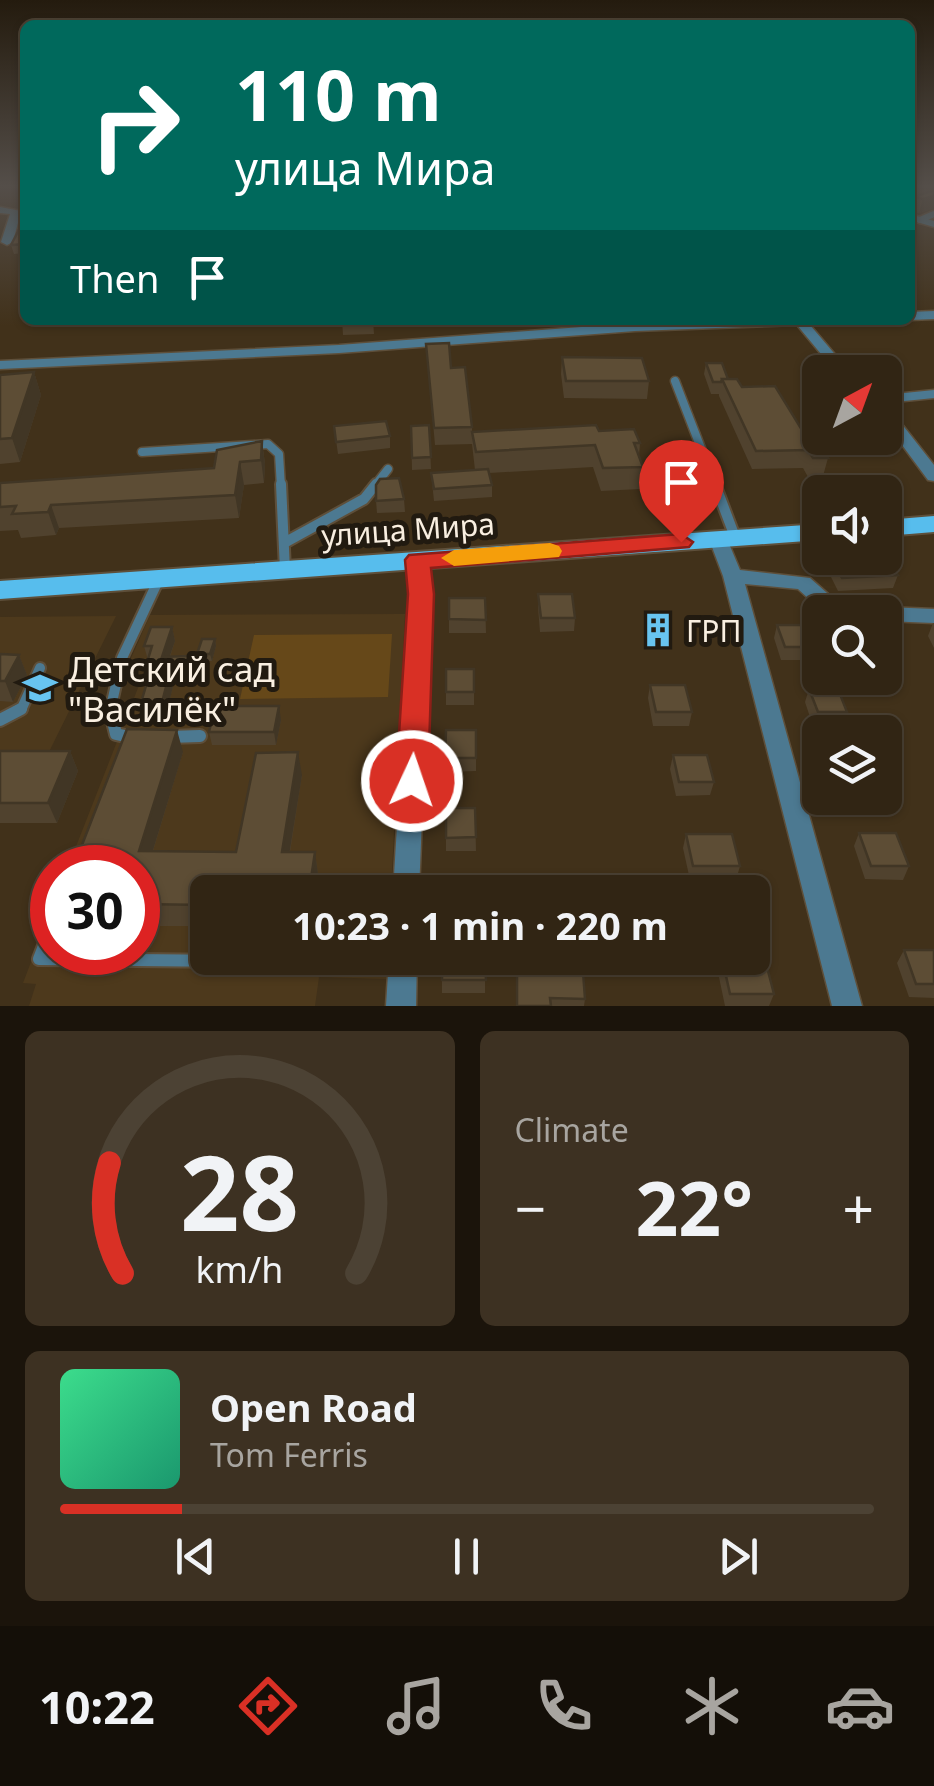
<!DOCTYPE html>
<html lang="en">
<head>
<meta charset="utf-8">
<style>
  body { margin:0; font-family:"Noto Sans",sans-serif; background:#3d3122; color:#f1f3f6; height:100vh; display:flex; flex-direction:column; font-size:38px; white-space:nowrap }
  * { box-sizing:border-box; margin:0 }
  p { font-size:32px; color:#a8a5a0 }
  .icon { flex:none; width:55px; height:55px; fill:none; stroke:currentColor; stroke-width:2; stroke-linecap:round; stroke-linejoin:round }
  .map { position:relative; height:1006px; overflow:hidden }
  .drawer { display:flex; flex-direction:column; gap:25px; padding:25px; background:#1b140b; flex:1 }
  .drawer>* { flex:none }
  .top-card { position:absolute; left:20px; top:20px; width:895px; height:305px; border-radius:15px; box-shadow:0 2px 8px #0004,0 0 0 2px #4c4234; background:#00695c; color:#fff; overflow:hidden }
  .needle { width:65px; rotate:41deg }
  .tools { position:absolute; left:802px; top:355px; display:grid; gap:20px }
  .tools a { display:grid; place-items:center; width:100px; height:100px; border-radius:15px; background:#312514; box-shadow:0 2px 8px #0004,0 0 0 2px #4c4234; font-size:50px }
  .speed { position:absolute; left:30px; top:845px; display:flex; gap:20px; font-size:50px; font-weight:700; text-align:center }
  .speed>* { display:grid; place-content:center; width:130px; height:130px; border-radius:50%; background:#312514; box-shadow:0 2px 8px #0004,0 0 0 2px #4c4234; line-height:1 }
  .speed .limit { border:15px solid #d22; background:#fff; color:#111 }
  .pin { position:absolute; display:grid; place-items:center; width:85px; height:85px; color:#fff; margin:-102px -42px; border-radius:50% 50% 50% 0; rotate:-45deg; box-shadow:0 0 10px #0007 }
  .pin .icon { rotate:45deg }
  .me { position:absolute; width:110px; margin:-55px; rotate:3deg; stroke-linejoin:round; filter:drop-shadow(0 0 8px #0008) }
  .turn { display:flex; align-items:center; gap:35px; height:210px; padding:0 50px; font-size:45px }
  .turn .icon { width:130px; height:130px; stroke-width:2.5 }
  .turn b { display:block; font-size:70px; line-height:85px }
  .then { display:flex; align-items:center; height:95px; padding:0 50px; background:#0003; gap:20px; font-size:38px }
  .big { font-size:75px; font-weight:700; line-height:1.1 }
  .drawer .card { flex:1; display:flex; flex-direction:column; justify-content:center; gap:15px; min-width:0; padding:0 35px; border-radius:15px; background:#3d3122 }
  .drawer .dial { align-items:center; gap:0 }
  .dial svg { height:260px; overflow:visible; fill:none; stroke:#4c4234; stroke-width:7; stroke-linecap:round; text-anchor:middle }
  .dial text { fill:#f1f3f6; stroke:none }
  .song { display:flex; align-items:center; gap:30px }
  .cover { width:120px; height:120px; border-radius:15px; background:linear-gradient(135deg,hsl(150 70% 55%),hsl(160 70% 35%)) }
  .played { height:10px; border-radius:5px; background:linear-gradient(90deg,#d93025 15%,#4c4234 15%) }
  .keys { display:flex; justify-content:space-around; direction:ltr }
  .heat { display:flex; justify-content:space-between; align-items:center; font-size:55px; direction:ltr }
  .drawer .tiles { flex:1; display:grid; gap:25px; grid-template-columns:1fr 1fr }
  .card:last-child { grid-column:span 2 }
  .trip { position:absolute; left:190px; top:875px; width:580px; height:100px; border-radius:15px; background:#312514; box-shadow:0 2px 8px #0004,0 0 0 2px #4c4234; font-weight:700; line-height:100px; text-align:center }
  .tabs { display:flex; height:160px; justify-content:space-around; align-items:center; background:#140f08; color:#a8a5a0 }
  .tabs .icon { width:70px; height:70px }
  .tabs .active { color:#d93025 }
  .tabs b { font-size:45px; color:#f1f3f6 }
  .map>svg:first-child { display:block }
  .built { fill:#4d391c }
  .green { fill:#664819 }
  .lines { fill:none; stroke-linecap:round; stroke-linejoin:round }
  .service-far3-casing { stroke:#5e4f3a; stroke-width:9 }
  .service-far2-casing { stroke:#5e4f3a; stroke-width:11 }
  .service-far1-casing { stroke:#5e4f3a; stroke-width:14 }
  .service-casing { stroke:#5e4f3a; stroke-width:16 }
  .minor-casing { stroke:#5e4f3a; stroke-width:3 }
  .primary-casing { stroke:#5e4f3a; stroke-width:4 }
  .service-far3 { stroke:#4c7991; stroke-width:6 }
  .service-far2 { stroke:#4c7991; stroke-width:8 }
  .service-far1 { stroke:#4c7991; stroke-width:10 }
  .service { stroke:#4c7991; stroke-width:12 }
  .minor { fill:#4c7991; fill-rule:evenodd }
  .primary { fill:#57bded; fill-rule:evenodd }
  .wall { fill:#50422e }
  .shaded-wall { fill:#413625 }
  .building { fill:#5d4d35; stroke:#413625; stroke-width:2.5 }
  .route { fill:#d93025; stroke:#8d1f18; stroke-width:2.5 }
  .slow { fill:#f59e0b }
  .labels { text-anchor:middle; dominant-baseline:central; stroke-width:10; stroke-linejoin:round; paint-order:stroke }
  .street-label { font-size:30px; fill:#f9efe1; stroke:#211a10 }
  .poi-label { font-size:30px; fill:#f9efe1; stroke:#211a10; text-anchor:start }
  .near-poi-label { font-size:35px; fill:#f9efe1; stroke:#211a10; text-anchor:start }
</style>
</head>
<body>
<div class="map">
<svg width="934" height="1006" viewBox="0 0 934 1006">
  <rect width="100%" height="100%" fill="#41311a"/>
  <!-- built -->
  <path class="built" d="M405,614L391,892H208V958H388L386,979L319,977L315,1006H29L36,984L23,983L52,907V952H138V868L68,867L145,670L128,665L150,615Z
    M116,616L45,760H0V617Z"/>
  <!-- green -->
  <path class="green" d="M392,634L388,697L240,699L254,635Z"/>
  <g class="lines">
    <!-- service-far3 casing -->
    <g class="service-far3-casing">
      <path id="service-far3" d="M920,220L934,214"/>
    </g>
    <!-- service-far2 casing -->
    <g class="service-far2-casing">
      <path id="service-far2" d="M675,381L716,487
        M142,452L268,444L279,454L281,487
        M374,487L388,469"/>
    </g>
    <!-- service-far1 casing -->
    <g class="service-far1-casing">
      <path id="service-far1" d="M281,484L285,570
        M715,484L735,537
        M284,543L364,499L376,484
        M16,711L22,708L40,668
        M110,711L122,658L158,581"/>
    </g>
    <!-- service casing -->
    <g class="service-casing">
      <path id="service" d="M110,709L116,734L134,738
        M0,720L21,709
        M169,737L200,736
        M52,925L39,959L338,962"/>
    </g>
    <!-- minor casing -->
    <g class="minor-casing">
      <path id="minor" d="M0,207L21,211L13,242L7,245L1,242L10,214L0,213Z
        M910,214L934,221V227L910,220Z
        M934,311V319L910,320V312Z
        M722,320H843L836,324L810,325L850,372H836L797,325L635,331L339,353L0,369V361L339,345L635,323Z
        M934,390V398L885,403V395Z
        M885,407L890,409L934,465V481L928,480L885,422Z
        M718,533L727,539L740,570L810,578L835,600L869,607L872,612H828L822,611L798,589L745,584L862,1006H832L723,576L709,539Z
        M417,555L426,561L431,595L419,892H393L411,595L408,561Z
        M885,607L934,609V623L885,621V612H876Z
        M389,958H417L416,1006H386Z"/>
    </g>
    <!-- primary casing -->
    <g class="primary-casing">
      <path id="primary" d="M934,516V532L885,536V520Z
        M820,524V540L0,599V581Z"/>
    </g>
    <!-- service-far3 -->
    <use href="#service-far3" class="service-far3"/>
    <!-- service-far2 -->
    <use href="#service-far2" class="service-far2"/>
    <!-- service-far1 -->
    <use href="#service-far1" class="service-far1"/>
    <!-- service -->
    <use href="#service" class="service"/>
    <!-- minor -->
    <use href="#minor" class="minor"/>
    <!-- primary -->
    <use href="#primary" class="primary"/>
  </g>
  <!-- wall -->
  <path class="wall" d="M910,185H934V208L919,213L910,211L914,197L910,196Z
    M25,218V253L14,254L11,245Z
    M342,320H373L374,334L343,335Z
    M426,344L451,368L472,427V431H599L640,443L639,456L643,467L640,489L601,491L593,467L489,473L492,485V497L434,501L431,473L475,470L472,444L435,445Z
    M562,357L649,381L647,399L564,398L561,374Z
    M706,363L802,430L828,458L823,476L808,477L803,468L752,469L719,396V394H711L704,374Z
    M34,372L41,395L20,462L0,464V375Z
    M429,425L431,469L412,470L411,426Z
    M334,426L390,436V448L338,454Z
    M262,441L265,464L264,483L244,485L239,518L59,528L56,535L21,538L18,530L0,531V483L214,468Z
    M657,448L703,478L700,490L670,492L655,460Z
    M404,499L405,512L377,513L376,501Z
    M833,562L898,575L893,588L838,591L830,575Z
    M538,594L575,618L574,631L540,632L538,607Z
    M449,598H485L486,633H449Z
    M649,617L669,630L668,636L652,637L648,624Z
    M933,623H934V648L928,636Z
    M777,625L820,644L817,660H781L774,638Z
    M172,627L175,641L170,657L188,656L191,670L188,681L174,682L165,719L144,720L140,706L148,680L145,669L148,660L144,646Z
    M215,639L216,646L212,661H199L197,654Z
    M0,654L19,655L27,675L13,702L0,701Z
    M446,669H474V705H446Z
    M650,685L692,712L689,726H653L648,698Z
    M809,689L847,712L842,726H813L805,702Z
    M281,720L276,745H212L209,732Z
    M446,730H476V771L446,772Z
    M0,751H70L78,771L57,823H0Z
    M183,752L153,851L236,852L302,775L290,852H315L318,874L316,892H208V926H138V868L80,850Z
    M673,755L714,782L710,795L676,796L670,769Z
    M835,798H871L869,803L837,802Z
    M446,808H475L476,851H446Z
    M859,833L909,866L903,880L865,879L854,846Z
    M686,834L740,866L736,880H690L683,848Z
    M904,950H934V998L909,997L897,963Z
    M442,958H485V993H442Z
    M517,958L585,999L584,1006H516Z
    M715,958H752L774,994L769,1006H725Z"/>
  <!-- shaded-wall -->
  <path class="shaded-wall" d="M934,196V208L919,213L923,199Z
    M34,372L41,395L20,462L12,438Z
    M262,441L265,464L264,483L261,460Z
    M240,462L244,485L239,518L235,495Z
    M51,505L59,528L56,535L48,512Z
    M172,627L175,641L165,670L162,657Z
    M215,639L216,646L212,661L210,654Z
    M19,655L27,675L13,702L5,681Z
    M188,656L191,670L188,681L184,668Z
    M171,668L174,682L165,719L161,706Z
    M279,706L281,720L276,745L274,732Z
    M177,730L183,752L146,873L139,851Z
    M70,751L78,771L57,823L48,803Z
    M298,752L302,775L286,874L282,852Z
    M315,852L318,874L316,892H309Z"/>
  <!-- building -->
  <path class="building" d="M934,190V196L923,199L914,197Z
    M25,218V244L11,245Z
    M342,320H373V323L342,325Z
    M449,343L451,368L465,367L472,427L434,428L426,344Z
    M562,357L642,358L649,381H566Z
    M706,363H722L728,379H722L721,382H713Z
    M34,372L12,438L0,439V375Z
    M722,379H737L742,387L775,386L802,430H810L828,458H813L808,450L756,451Z
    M386,421L390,436L336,442L334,426Z
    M429,425L431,457L412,458L411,426Z
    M596,425L599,431L634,429L640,443H634L643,467L603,468L595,445L476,452L472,432Z
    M262,441L261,460L240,462L235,495L51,505L48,512L12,514L16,506L0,507V483L214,468L217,450Z
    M686,446L703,478L672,480L657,448Z
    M488,469L492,485L434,489L431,473Z
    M399,478L404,499L376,501V485L380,479Z
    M888,560L898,575L842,578L833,562Z
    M538,594H572L575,618H541Z
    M449,598H485L486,620L449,619Z
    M666,616L669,630H653L649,617Z
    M777,625H812L820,647H785Z
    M151,627H172L162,657L188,656L184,668H171L161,706H140L151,669H145L152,646H144Z
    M202,639H215L210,654H197Z
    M0,654L19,655L5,681H0Z
    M446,669H474V692H446Z
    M650,685H685L692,712H656Z
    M809,689H838L847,712H818Z
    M215,706H279L274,732H209Z
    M127,729L177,730L139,851L236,852L256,753L298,752L282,852H315L309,892H208V905L138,904V868H65L69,856L80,850Z
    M446,730H476V758H445Z
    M0,751H70L48,803H0Z
    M673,755H707L714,782H679Z
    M446,808H475L476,837L446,838Z
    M859,833H896L909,866H871Z
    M686,834H732L740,866H693Z
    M752,944H761L774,994H730L722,958H752Z
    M904,950H934V984H916Z
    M442,958H485L486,980H442Z
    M517,958H582L585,999L550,998L551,1006H517Z"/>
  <!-- sky -->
  <linearGradient id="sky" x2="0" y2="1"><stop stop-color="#241b0e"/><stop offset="0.57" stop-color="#544e49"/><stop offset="1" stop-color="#544e49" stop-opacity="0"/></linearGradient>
  <rect width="934" height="326" fill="url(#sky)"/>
  <!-- route -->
  <path class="route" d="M681,534L693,542L689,547L431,568L434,594L428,781L423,790L412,794L401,790L396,781L408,594L405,560L409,555Z"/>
  <!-- slow -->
  <path class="slow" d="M550,543L559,546L562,551L559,557L454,566L441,558L454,550Z"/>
  <!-- icons -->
  <defs>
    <g id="building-bare" transform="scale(2.7)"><path d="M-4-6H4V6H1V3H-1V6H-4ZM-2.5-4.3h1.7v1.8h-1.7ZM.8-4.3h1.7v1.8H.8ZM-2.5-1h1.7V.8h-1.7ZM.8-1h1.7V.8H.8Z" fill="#68c4f0" stroke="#211a10" stroke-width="2.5" paint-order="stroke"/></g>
    <g id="school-bare" transform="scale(2.7)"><path d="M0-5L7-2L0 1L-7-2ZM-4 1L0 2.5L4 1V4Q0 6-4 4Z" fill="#68c4f0" stroke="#211a10" stroke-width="2.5" paint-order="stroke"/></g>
  </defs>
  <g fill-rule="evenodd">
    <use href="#building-bare" x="658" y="630"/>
    <use href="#school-bare" x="40" y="688"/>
  </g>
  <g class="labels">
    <!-- street labels -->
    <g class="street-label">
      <text transform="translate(408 529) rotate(-4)">улица Мира</text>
    </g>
    <!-- poi labels -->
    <g class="poi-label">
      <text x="686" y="630">ГРП</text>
    </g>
    <!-- near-poi labels -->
    <g class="near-poi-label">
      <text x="68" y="668">Детский сад<tspan x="68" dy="40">"Василёк"</tspan></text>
    </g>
  </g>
</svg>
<div class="tools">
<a><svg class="needle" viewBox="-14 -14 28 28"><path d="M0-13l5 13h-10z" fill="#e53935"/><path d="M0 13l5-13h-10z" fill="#a8a5a0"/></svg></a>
<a><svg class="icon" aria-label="sound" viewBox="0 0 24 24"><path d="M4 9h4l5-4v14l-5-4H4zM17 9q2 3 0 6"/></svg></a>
<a><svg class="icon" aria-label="search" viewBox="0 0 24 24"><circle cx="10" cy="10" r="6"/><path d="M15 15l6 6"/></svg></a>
<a><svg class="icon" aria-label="layers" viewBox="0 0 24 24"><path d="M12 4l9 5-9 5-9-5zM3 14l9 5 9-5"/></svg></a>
</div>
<div class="speed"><div class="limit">30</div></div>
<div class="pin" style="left:681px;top:542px;background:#d93025"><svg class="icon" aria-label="arrive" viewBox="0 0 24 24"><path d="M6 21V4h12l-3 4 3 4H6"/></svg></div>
<svg class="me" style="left:412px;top:781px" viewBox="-20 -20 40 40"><circle r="17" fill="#d93025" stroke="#fff" stroke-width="3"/><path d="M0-11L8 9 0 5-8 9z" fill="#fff"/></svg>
<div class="trip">10:23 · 1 min · 220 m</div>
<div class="top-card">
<div class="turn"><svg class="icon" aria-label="right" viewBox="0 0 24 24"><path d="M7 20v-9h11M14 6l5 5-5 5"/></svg><div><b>110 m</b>улица Мира</div></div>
<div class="then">Then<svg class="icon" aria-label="arrive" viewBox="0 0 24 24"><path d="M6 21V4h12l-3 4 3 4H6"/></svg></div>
</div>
</div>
<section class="drawer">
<div class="tiles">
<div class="card dial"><svg viewBox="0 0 100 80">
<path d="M14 69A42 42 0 1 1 86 69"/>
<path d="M14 69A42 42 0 0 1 10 35" stroke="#d93025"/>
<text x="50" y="56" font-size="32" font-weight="700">28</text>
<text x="50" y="72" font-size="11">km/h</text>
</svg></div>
<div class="card"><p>Climate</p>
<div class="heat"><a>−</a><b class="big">22°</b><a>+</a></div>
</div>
<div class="card">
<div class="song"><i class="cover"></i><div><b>Open Road</b><p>Tom Ferris</p></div></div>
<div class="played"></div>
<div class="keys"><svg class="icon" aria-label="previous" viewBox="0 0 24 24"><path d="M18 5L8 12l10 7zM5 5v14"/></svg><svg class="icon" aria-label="pause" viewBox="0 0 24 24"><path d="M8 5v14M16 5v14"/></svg><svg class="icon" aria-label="next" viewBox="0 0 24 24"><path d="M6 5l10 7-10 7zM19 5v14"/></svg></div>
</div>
</div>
</section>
<nav class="tabs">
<b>10:22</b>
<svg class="icon active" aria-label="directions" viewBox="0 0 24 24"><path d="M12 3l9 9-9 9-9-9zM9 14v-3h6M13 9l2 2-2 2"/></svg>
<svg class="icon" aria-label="music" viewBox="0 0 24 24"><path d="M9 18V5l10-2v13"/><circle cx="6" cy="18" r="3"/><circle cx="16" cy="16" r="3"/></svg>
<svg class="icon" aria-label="phone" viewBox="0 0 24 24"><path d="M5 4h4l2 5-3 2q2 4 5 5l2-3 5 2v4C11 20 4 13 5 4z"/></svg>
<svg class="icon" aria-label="climate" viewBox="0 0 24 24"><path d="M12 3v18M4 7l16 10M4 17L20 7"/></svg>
<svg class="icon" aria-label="car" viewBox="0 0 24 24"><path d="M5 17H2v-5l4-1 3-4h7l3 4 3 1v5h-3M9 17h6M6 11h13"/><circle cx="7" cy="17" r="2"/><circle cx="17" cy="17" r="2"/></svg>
</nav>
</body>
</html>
